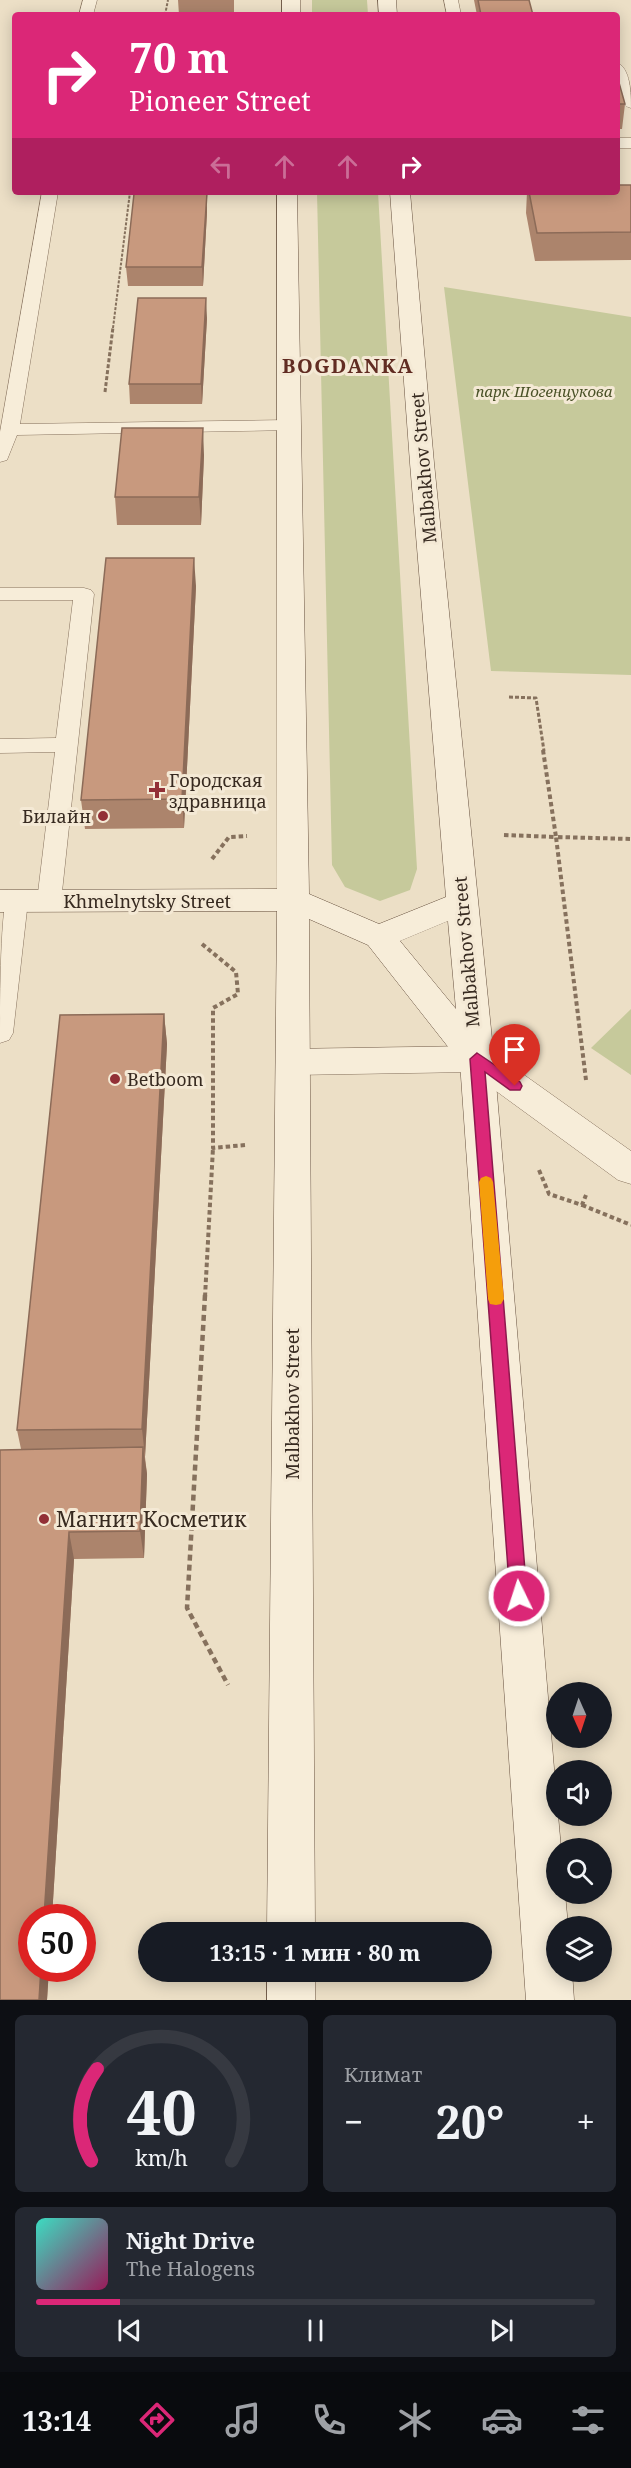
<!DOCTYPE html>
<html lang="ru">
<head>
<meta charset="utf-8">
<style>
  body { margin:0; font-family:"Noto Serif",serif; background:#242831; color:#f1f3f6; height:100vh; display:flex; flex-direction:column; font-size:22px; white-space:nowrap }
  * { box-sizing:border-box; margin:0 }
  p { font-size:20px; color:#9ea1a6 }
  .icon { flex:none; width:33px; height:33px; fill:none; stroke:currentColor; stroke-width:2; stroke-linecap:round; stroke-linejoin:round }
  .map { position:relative; height:2000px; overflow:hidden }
  .panel { display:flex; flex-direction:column; gap:15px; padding:15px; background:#0d0f14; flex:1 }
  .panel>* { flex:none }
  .guide { position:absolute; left:12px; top:12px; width:608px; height:183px; border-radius:6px; box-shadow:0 3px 15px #0003; background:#db2777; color:#fff; overflow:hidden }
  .needle { width:39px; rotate:177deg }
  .fabs { position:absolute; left:546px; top:1682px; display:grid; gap:12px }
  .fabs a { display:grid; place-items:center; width:66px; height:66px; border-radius:50%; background:#171b24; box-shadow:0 3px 15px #0003; font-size:30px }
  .speed { position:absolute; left:18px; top:1904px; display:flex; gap:12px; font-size:30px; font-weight:700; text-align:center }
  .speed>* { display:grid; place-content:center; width:78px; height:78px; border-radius:50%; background:#171b24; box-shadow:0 3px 15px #0003; line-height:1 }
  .speed .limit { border:9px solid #d22; background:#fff; color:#111 }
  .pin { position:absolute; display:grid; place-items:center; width:51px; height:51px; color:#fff; margin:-62px -26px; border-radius:50% 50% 50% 0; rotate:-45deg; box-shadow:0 0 6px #0007 }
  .pin .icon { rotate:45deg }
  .me { position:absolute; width:66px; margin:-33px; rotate:356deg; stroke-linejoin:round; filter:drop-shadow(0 0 4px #0008) }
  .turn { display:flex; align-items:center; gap:21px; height:126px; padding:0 18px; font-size:27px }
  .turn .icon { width:78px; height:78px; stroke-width:2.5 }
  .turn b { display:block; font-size:42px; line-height:51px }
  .lanes { display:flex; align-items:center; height:57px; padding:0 18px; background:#0003; justify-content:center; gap:30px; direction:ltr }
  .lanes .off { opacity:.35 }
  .big { font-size:45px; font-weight:700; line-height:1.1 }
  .panel .widget { flex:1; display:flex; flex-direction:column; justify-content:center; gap:9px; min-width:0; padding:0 21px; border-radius:9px; background:#242831 }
  .panel .dial { align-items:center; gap:0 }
  .dial svg { height:156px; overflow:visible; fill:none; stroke:#363941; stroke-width:7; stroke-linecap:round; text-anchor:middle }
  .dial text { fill:#f1f3f6; stroke:none }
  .song { display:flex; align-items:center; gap:18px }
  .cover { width:72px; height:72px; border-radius:9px; background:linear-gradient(135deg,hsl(170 70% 55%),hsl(330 70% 35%)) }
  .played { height:6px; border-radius:3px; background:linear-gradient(90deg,#db2777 15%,#363941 15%) }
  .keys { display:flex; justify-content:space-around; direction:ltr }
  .heat { display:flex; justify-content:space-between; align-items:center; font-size:33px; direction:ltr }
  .panel .tiles { flex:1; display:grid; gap:15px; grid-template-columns:1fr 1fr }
  .widget:last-child { grid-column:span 2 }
  .trip { position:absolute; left:138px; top:1922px; width:354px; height:60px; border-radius:30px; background:#171b24; box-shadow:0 3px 15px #0003; font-weight:700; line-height:60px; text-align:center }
  .menu { display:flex; height:96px; justify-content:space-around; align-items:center; background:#090b0e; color:#9ea1a6 }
  .menu .icon { width:42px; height:42px }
  .menu .current { color:#db2777 }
  .menu b { font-size:27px; color:#f1f3f6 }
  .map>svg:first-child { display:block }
  .green { fill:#c6c99b }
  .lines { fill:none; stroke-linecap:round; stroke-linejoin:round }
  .lane-casing { stroke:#86715d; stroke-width:1 }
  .street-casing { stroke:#86715d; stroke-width:1 }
  .secondary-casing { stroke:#685240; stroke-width:1 }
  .path-far3 { stroke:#86715d; stroke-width:2; stroke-dasharray:3 1.5; stroke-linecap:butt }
  .path-far2 { stroke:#86715d; stroke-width:3; stroke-dasharray:4 2; stroke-linecap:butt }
  .path-far1 { stroke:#86715d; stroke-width:4; stroke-dasharray:4.5 3; stroke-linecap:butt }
  .path { stroke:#86715d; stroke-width:4.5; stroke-dasharray:6 4; stroke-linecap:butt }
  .lane { fill:#f7edd9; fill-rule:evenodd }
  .street { fill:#f7edd9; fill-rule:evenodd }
  .secondary { fill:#f7edd9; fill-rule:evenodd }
  .wall { fill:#ac846c }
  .shaded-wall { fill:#8c6b58 }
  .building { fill:#c8997e; stroke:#8c6b58; stroke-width:1.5 }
  .route { fill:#db2777; stroke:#8e194d; stroke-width:1.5 }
  .slow { fill:#f59e0b }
  .poi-dot { fill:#923036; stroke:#f4e9d5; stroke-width:2 }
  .labels { text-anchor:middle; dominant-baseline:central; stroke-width:6; stroke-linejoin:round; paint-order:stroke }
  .far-park-label { font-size:15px; font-style:italic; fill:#4a5228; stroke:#f4e9d5 }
  .street-label { font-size:18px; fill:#372a20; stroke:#f4e9d5 }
  .poi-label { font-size:18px; fill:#372a20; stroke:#f4e9d5; text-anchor:start }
  .far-district-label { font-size:20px; font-weight:bold; letter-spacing:1.5px; fill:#612c22; stroke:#f4e9d5 }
  .near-poi-label { font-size:21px; fill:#372a20; stroke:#f4e9d5; text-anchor:start }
</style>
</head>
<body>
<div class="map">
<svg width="631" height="2000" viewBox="0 0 631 2000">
  <rect width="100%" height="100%" fill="#ecdfc6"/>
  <!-- green -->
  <path class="green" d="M312,0H367L368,15H312Z
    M317,192H378L417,869L410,890L380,901L345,887L332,865Z
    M444,287L631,317V675L491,671Z
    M631,1009V1075L591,1048Z"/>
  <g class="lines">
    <!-- lane casing -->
    <g class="lane-casing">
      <path id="lane" d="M83,0H97L93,15H79Z
        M444,0H458L461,15H447Z
        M616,62C631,67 631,95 631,108C614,104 616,75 616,62Z
        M616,138H631V148H616Z
        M42,192H58L20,424L288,420L295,422L297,426L295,430L17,435L7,460L0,462V432Z
        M0,588H84L91,590L94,594L61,901L58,907L49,909L40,907L37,901L55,752L0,753V739L56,738L73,600H0Z
        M16,893L25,895L28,901L13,1033L9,1040L0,1043C0,1012 0,917 7,895Z"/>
    </g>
    <!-- street casing -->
    <g class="street-casing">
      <path id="street" d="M477,1046L489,1050L631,1151V1184L618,1180L470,1072L293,1075L281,1071L276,1062L281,1053L293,1049Z"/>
    </g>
    <!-- secondary casing -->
    <g class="secondary-casing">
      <path id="secondary" d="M282,0H300V15H282Z
        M378,0H396L397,15H379Z
        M277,192H297L309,894L379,924L446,897L410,463L390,192H410L434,463L494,1059L556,1792V1815H558L561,1848H556V1893H565L568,1926H556V1971H572L574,2000H526L460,1062L368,945L309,919L315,1932H267L277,911L0,912V890L277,889ZM448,921L456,1009L400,941Z
        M267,1971H315V2000H267Z"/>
    </g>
    <!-- path-far3 -->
    <path class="path-far3" d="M165,15L168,0
      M113,328L130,192"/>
    <!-- path-far2 -->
    <path class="path-far2" d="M105,392L113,327
      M509,697L536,698L544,751"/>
    <!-- path-far1 -->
    <path class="path-far1" d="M543,750L556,837L631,839
      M504,835L556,837L586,1080
      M212,859L229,837L247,836
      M202,944L236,972L238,994L213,1008V1148L245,1145
      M539,1170L549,1194L582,1205L586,1195
      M582,1205L631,1225
      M205,1297L213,1148"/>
    <!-- path -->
    <path class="path" d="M205,1295L187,1608L228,1685"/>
    <!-- lane -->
    <use href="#lane" class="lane"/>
    <!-- street -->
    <use href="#street" class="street"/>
    <!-- secondary -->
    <use href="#secondary" class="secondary"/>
  </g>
  <!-- wall -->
  <path class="wall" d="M178,0H234V15H179Z
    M474,0H529L533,15H477Z
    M616,72L625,104L622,129H616Z
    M631,185V260L535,261L526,213L527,192H616Z
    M207,212L203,286H128L126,267Z
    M207,318L202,404H130L129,384Z
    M204,455L201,525H117L115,497Z
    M196,586L184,828L85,829L81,800Z
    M164,1014L167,1044L145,1457L147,1474L144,1558L74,1559L52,1917H32V1968H49L47,2000H0L21,1449L17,1430Z"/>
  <!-- shaded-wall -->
  <path class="shaded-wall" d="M207,193V212L203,286L202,267Z
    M206,298L207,318L202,404L201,384Z
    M203,428L204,455L201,525L199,497Z
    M194,558L196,586L184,828L182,799Z
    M164,1014L167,1044L145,1457L142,1429Z
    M143,1447L147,1474L144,1558L140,1531Z
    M69,1532L74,1559L52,1917H44Z
    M41,1968H49L47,2000H39Z"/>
  <!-- building -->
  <path class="building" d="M478,0H529L533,15H481Z
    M616,72L625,104H616Z
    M616,185H631V232L537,233L529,192H616Z
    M207,193L202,267H126L134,194Z
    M138,298H206L201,384H129Z
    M122,428H203L199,497H115Z
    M106,558H194L182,799L81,800Z
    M164,1014L142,1429L17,1430L60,1015Z
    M143,1447L140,1531L69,1532L44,1917H32V1968H41L39,2000H0V1450Z"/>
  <!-- route -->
  <path class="route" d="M477,1053L520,1082L522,1086L520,1090H510L485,1072L527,1596L525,1602L519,1604L512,1602L510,1596L470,1059Z"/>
  <!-- slow -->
  <path class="slow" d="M486,1176L491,1178L493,1182L504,1299L501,1304L496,1305L490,1304L488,1299L479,1182L481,1178Z"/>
  <!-- markers -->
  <g class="poi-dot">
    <path d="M154 781h6v6h6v6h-6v6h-6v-6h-6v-6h6z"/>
    <circle cx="103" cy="816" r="6"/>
    <circle cx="115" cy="1079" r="6"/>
    <circle cx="44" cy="1519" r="6"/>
  </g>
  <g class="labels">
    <!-- far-park labels -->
    <g class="far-park-label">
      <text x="544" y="391">парк Шогенцукова</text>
    </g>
    <!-- street labels -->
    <g class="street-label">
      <text transform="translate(423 468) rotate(-95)">Malbakhov Street</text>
      <text x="147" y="901">Khmelnytsky Street</text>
      <text transform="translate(466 952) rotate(-95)">Malbakhov Street</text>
      <text transform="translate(292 1404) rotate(-90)">Malbakhov Street</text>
    </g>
    <!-- poi labels -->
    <g class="poi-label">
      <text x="169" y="780">Городская<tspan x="169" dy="21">здравница</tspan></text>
      <text x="91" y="816" text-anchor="end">Билайн</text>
      <text x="127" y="1079">Betboom</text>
    </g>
    <!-- far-district labels -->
    <g class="far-district-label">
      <text x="348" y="365">BOGDANKA</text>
    </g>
    <!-- near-poi labels -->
    <g class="near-poi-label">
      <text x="56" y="1519">Магнит Косметик</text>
    </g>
  </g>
</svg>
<div class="fabs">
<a><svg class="needle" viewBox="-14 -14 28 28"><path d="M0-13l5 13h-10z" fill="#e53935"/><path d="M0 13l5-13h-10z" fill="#9ea1a6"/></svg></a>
<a><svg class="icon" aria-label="sound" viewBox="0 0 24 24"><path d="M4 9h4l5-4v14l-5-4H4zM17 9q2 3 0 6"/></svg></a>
<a><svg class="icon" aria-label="search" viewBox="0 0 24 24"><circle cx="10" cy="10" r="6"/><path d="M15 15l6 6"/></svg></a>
<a><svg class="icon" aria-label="layers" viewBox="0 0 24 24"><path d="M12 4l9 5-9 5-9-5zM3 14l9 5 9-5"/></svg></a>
</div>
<div class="speed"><div class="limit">50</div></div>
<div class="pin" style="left:515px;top:1086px;background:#d93025"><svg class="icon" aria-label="arrive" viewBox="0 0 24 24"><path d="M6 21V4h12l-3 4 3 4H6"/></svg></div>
<svg class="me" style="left:519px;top:1596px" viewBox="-20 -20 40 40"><circle r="17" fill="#db2777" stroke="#fff" stroke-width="3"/><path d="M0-11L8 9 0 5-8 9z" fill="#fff"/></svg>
<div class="trip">13:15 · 1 мин · 80 m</div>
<div class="guide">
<div class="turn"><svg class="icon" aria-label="right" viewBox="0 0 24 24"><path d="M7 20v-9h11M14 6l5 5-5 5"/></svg><div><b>70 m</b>Pioneer Street</div></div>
<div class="lanes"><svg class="icon off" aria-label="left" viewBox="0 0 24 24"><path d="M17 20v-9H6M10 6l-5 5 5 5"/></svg><svg class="icon off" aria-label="ahead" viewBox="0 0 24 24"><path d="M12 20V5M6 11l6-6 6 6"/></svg><svg class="icon off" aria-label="ahead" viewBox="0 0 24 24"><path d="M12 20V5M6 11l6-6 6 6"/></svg><svg class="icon" aria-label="right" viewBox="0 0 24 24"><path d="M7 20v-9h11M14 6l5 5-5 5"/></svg></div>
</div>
</div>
<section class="panel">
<div class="tiles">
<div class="widget dial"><svg viewBox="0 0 100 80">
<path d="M14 69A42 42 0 1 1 86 69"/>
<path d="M14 69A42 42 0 0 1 17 22" stroke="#db2777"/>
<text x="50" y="56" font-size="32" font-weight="700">40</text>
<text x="50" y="72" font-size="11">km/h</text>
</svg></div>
<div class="widget"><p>Климат</p>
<div class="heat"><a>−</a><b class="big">20°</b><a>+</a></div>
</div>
<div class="widget">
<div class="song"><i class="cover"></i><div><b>Night Drive</b><p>The Halogens</p></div></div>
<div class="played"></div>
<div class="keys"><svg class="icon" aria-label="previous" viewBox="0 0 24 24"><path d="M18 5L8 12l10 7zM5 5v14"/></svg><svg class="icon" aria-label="pause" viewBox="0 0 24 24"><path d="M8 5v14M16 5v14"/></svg><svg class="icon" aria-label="next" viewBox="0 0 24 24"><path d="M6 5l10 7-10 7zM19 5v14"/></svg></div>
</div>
</div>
</section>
<nav class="menu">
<b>13:14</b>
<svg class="icon current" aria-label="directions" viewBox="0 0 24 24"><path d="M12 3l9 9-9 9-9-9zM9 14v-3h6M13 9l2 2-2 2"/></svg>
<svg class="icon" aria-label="music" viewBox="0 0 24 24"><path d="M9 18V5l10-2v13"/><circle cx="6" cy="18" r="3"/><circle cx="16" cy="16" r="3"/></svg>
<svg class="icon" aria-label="phone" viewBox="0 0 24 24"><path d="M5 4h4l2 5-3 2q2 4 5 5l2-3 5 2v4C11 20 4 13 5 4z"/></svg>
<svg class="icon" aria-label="climate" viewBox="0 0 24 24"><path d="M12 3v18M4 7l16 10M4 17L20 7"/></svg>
<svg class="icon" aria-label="car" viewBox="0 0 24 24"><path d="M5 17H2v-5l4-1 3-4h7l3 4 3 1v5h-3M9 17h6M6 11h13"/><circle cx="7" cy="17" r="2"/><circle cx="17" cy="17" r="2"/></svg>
<svg class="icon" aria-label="filters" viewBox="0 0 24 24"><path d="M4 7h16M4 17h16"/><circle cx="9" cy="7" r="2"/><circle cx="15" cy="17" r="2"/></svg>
</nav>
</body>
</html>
